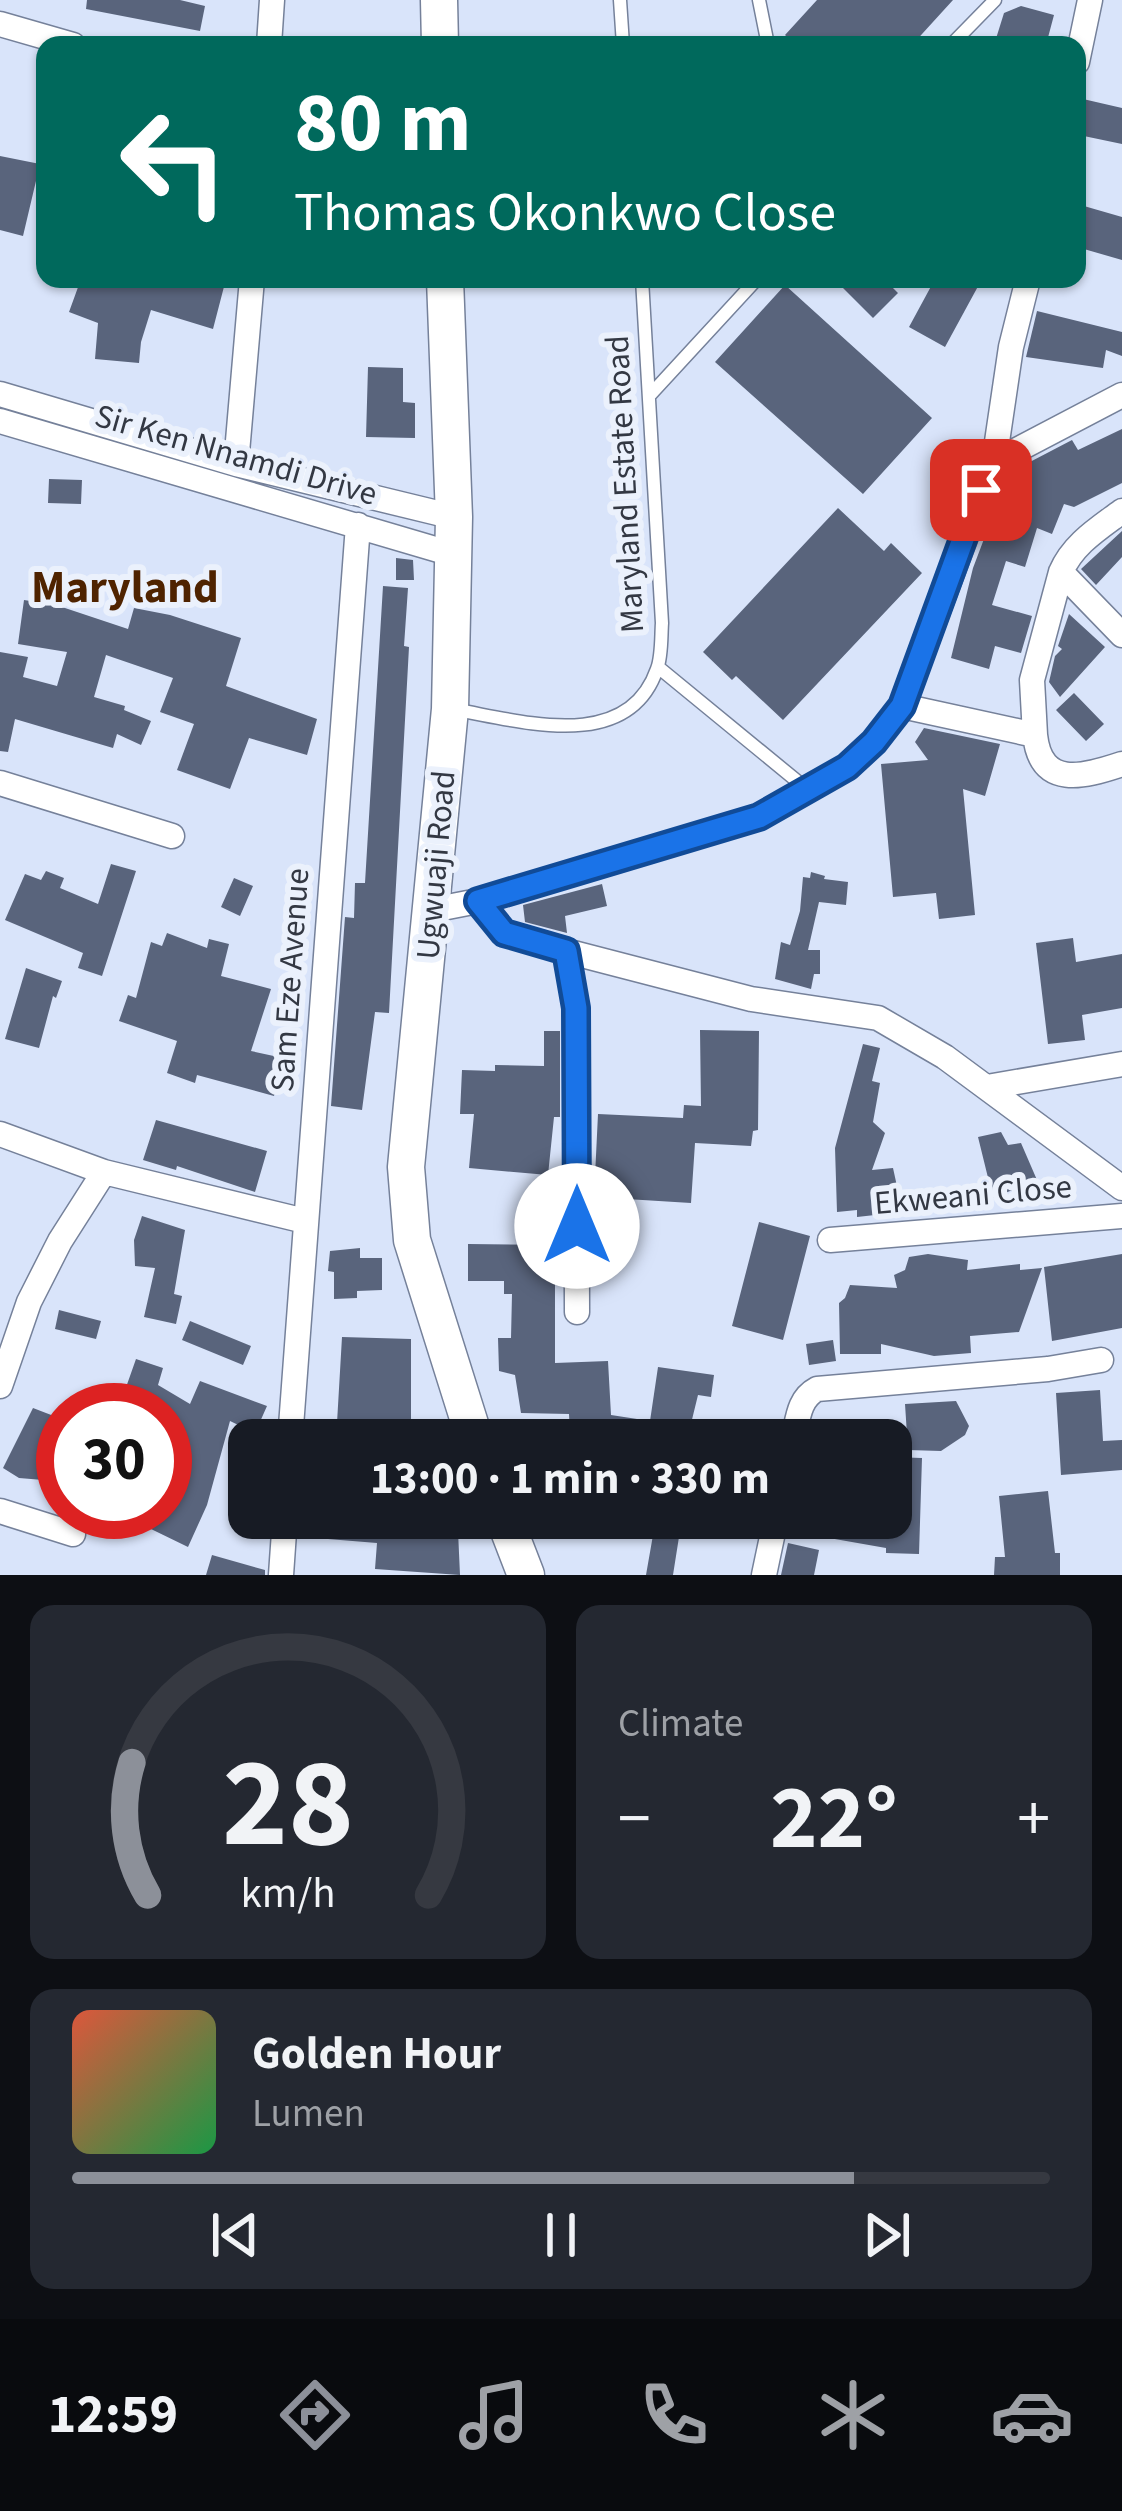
<!DOCTYPE html>
<html lang="en">
<head>
<meta charset="utf-8">
<style>
  body { margin:0; font-family:"Source Sans 3",sans-serif; background:#242831; color:#f1f3f6; height:100vh; display:flex; flex-direction:column; font-size:45px; white-space:nowrap }
  * { box-sizing:border-box; margin:0 }
  p { font-size:39px; color:#9ea1a6 }
  .icon { flex:none; width:66px; height:66px; fill:none; stroke:currentColor; stroke-width:2; stroke-linecap:round; stroke-linejoin:round }
  .map { position:relative; height:1575px; overflow:hidden }
  .drawer { display:flex; flex-direction:column; gap:30px; padding:30px; background:#0d0f14; flex:1 }
  .drawer>* { flex:none }
  .top-card { position:absolute; left:36px; top:36px; width:1050px; height:252px; border-radius:24px; box-shadow:0 3px 9px #0004; background:#00695c; color:#fff; overflow:hidden }
  .speed { position:absolute; left:36px; top:1383px; display:flex; gap:24px; font-size:60px; font-weight:700; text-align:center }
  .speed>* { display:grid; place-content:center; width:156px; height:156px; border-radius:50%; background:#171b24; box-shadow:0 3px 9px #0004; line-height:1 }
  .speed .limit { border:18px solid #d22; background:#fff; color:#111 }
  .pin { position:absolute; display:grid; place-items:center; width:102px; height:102px; color:#fff; margin:-51px; border-radius:24px; box-shadow:0 6px 18px #0006 }
  .me { position:absolute; width:132px; margin:-66px; rotate:0deg; stroke-linejoin:round; filter:drop-shadow(0 0 9px #0008) }
  .turn { display:flex; align-items:center; gap:42px; height:252px; padding:0 60px; font-size:54px }
  .turn .icon { width:156px; height:156px; stroke-width:2.5 }
  .turn b { display:block; font-size:84px; line-height:102px }
  .big { font-size:90px; font-weight:700; line-height:1.1 }
  .drawer .tile { flex:1; display:flex; flex-direction:column; justify-content:center; gap:18px; min-width:0; padding:0 42px; border-radius:24px; background:#242831 }
  .drawer .dial { align-items:center; gap:0 }
  .dial svg { height:312px; overflow:visible; fill:none; stroke:#363941; stroke-width:7; stroke-linecap:round; text-anchor:middle }
  .dial text { fill:#f1f3f6; stroke:none }
  .song { display:flex; align-items:center; gap:36px }
  .cover { width:144px; height:144px; border-radius:18px; background:linear-gradient(135deg,hsl(10 70% 55%),hsl(140 70% 35%)) }
  .played { height:12px; border-radius:6px; background:linear-gradient(90deg,#8c9099 80%,#363941 80%) }
  .keys { display:flex; justify-content:space-around; direction:ltr }
  .heat { display:flex; justify-content:space-between; align-items:center; font-size:66px; direction:ltr }
  .drawer .tiles { flex:1; display:grid; gap:30px; grid-template-columns:1fr 1fr }
  .tile:last-child { grid-column:span 2 }
  .trip { position:absolute; left:228px; top:1419px; width:684px; height:120px; border-radius:24px; background:#171b24; box-shadow:0 3px 9px #0004; font-weight:700; line-height:120px; text-align:center }
  .tabs { display:flex; height:192px; justify-content:space-around; align-items:center; background:#090b0e; color:#9ea1a6 }
  .tabs .icon { width:84px; height:84px }
  .tabs .active { color:#8c9099 }
  .tabs b { font-size:54px; color:#f1f3f6 }
  .map>svg:first-child { display:block }
  .building { fill:#59647c }
  .lines { fill:none; stroke-linecap:round; stroke-linejoin:round }
  .lane-casing { stroke:#75819a; stroke-width:15 }
  .street-casing { stroke:#75819a; stroke-width:27 }
  .secondary-casing { stroke:#75819a; stroke-width:39 }
  .lane { stroke:#fff; stroke-width:12 }
  .street { stroke:#fff; stroke-width:24 }
  .secondary { stroke:#fff; stroke-width:36 }
  .route-casing { stroke:#114b97; stroke-width:30 }
  .route { stroke:#1a73e8; stroke-width:21 }
  .labels { text-anchor:middle; dominant-baseline:central; stroke-width:12; stroke-linejoin:round; paint-order:stroke }
  .street-label { font-size:33px; fill:#333843; stroke:#ebf1fc }
  .district-label { font-size:45px; font-weight:bold; fill:#4f2300; stroke:#ebf1fc }
</style>
</head>
<body>
<div class="map">
<svg width="1122" height="1575" viewBox="0 0 1122 1575">
  <rect width="100%" height="100%" fill="#d9e4fa"/>
  <!-- building -->
  <path class="building" d="M87,0H180L205,6L200,31L86,9Z
    M817,0H953L912,45H796L785,35Z
    M1021,6L1054,15L1046,45H994L1004,13Z
    M1083,99L1122,108V144L1079,135Z
    M0,156L40,164L23,236L0,230Z
    M1077,204L1122,217V260L1077,247Z
    M81,279H226L213,329L151,310L141,342L139,363L95,359L98,323L69,312Z
    M834,279H884L898,293L873,318Z
    M935,279H982L945,347L909,327Z
    M785,285L932,418L863,494L715,362Z
    M1037,311L1122,332V356L1106,350L1103,368L1026,357Z
    M368,367L403,368V402L415,403V438L366,437Z
    M1122,429V483L1074,507L1064,504L1052,534L1037,528L1025,567L1006,561L992,605L1032,616L1021,653L995,646L989,669L951,658L973,568L1009,473L1072,440L1078,450Z
    M49,479L82,480L81,504L48,503Z
    M838,508L884,551L891,543L922,573L783,720L736,676L732,680L703,652Z
    M1122,531V557L1096,585L1081,569Z
    M396,558L413,560L414,580H396Z
    M383,586L408,588L404,646L409,647L389,1013L375,1012L362,1110L331,1106L345,917L354,918L355,883H365Z
    M24,600L56,605L128,629L134,608L170,615L241,638L226,686L317,719L307,755L249,738L230,789L177,770L194,724L160,712L173,678L106,655L94,697L125,706L124,710L151,721L141,745L117,734L113,748L15,719L8,752L0,751V652L28,657L23,677L57,686L67,652L18,644Z
    M1069,614L1105,647L1060,697L1049,682L1055,656L1062,649L1058,646Z
    M1074,693L1104,724L1086,741L1056,710Z
    M924,728L1000,744L985,796L963,789L975,915L939,919L936,893L893,897L881,764L928,760L915,742Z
    M111,864L136,871L102,976L78,968L83,953L5,920L25,874L41,880L46,871L64,878L60,888L98,904Z
    M811,872L825,876L824,879L848,882L846,905L819,902L808,950H820V974H814L811,989L775,979L781,942L790,945L800,911L803,877L810,878Z
    M234,878L253,886L240,916L221,907Z
    M602,884L607,906L565,916L567,933L525,922L523,905Z
    M167,933L207,948L209,939L229,944L221,976L271,989L251,1051L283,1058L274,1096L197,1075L195,1083L167,1073L177,1041L119,1021L128,995L136,998L151,942L162,946Z
    M1073,938L1076,962L1122,954V1008L1082,1015L1085,1040L1048,1044L1036,943Z
    M26,968L62,981L56,998L53,996L39,1048L5,1039Z
    M700,1030L759,1031L758,1130L753,1131L751,1146L695,1143L691,1203L594,1197L598,1114L683,1118L684,1105L701,1106Z
    M544,1031H560V1117H554L548,1175L469,1168L474,1114H460L462,1070L495,1071V1065L544,1066Z
    M863,1044L880,1048L872,1081L880,1083L873,1122L885,1133L872,1170L893,1168L900,1200L885,1206L884,1214L857,1217V1210L837,1212L835,1148Z
    M156,1120L267,1151L255,1192L177,1166L176,1170L143,1160Z
    M1001,1132L1008,1145L1021,1143L1037,1180L993,1198L978,1137Z
    M142,1216L185,1230L174,1294L182,1296L176,1324L144,1317L155,1268L135,1266L134,1240Z
    M759,1222L810,1236L783,1340L732,1326Z
    M468,1244L555,1245V1363L608,1361L611,1415L650,1421L658,1367L714,1375L711,1397L698,1395L687,1440H618L619,1432L570,1434L569,1414L521,1413L515,1375L499,1371L498,1338H511L512,1294H504V1281H468Z
    M360,1248V1258H382V1290L357,1291V1298L334,1299V1272L328,1271L330,1251Z
    M928,1254L968,1260L967,1270L1020,1264V1270L1042,1268L1019,1332L970,1336L971,1353L934,1356L881,1344V1354H840L839,1303L845,1298L850,1285L897,1288L894,1275L905,1270L909,1257Z
    M1122,1254V1328L1052,1341L1044,1267Z
    M59,1310L101,1321L96,1339L55,1329Z
    M190,1321L251,1346L243,1365L182,1340Z
    M342,1337L411,1339V1440H336Z
    M833,1340L836,1361L809,1365L806,1344Z
    M136,1359L163,1368L158,1385L190,1404L200,1381L267,1406L255,1433L230,1421L207,1505L188,1547L116,1512H165V1410H118Z
    M1100,1390L1103,1441L1122,1440V1470L1061,1475L1056,1393Z
    M956,1401L969,1426L965,1435L941,1451L908,1450L905,1404Z
    M33,1408L59,1418L53,1432L60,1435L43,1480L19,1478L3,1468Z
    M891,1457L922,1458L919,1554L886,1553V1548L812,1535L814,1518H891Z
    M1048,1491L1055,1553H1060V1575H994L995,1557H1005L999,1496Z
    M656,1518H682L673,1575H646Z
    M329,1520L425,1524V1533L458,1531L460,1575L375,1569L377,1543L328,1539Z
    M788,1543L819,1550L814,1575H781Z
    M212,1555L265,1570V1575H206Z"/>
  <g class="lines">
    <!-- lane casing -->
    <g class="lane-casing">
      <path id="lane" d="M620,0L623,45
        M759,0L768,45
        M951,45L995,0
        M651,394L757,279
        M658,667L808,790
        M457,710C521,721 628,754 657,669C662,656 661,637 662,623L642,279"/>
    </g>
    <!-- street casing -->
    <g class="street-casing">
      <path id="street" d="M0,24L73,45
        M269,45L272,0
        M1077,62L1090,0
        M0,394L236,464L454,517
        M0,421L452,554
        M994,462L1011,347L1028,279
        M236,464L252,279
        M1061,572L1122,635
        M902,706L1035,735C1041,789 1083,777 1122,764
        M1035,735L1032,680L1061,572C1073,544 1098,529 1122,511
        M0,783L172,836
        M478,901L504,933L566,951L751,999L878,1018L945,1057L1122,1188
        M432,910L478,901L759,817L847,767L874,742L902,706L994,462L1122,395
        M566,951L576,1008L577,1312
        M987,1087L1122,1064
        M0,1134L104,1172L305,1221
        M830,1240L1122,1216
        M0,1386L29,1302L60,1241L104,1172
        M290,1440L358,525
        M793,1440C798,1420 798,1399 817,1389L1048,1369L1101,1360
        M0,1511L73,1534
        M281,1575L285,1518
        M764,1575L776,1518"/>
    </g>
    <!-- secondary casing -->
    <g class="secondary-casing">
      <path id="secondary" d="M439,0L440,45
        M445,279L454,517L450,709L406,1167L412,1240L475,1440
        M504,1518L526,1575"/>
    </g>
    <!-- lane -->
    <use href="#lane" class="lane"/>
    <!-- street -->
    <use href="#street" class="street"/>
    <!-- secondary -->
    <use href="#secondary" class="secondary"/>
  </g>
  <g class="lines">
    <!-- route casing -->
    <g class="route-casing">
      <path id="route" d="M577,1226L576,1008L566,951L504,933L478,901L759,817L847,767L874,742L902,706L981,490"/>
    </g>
    <!-- route -->
    <use href="#route" class="route"/>
  </g>
  <g class="labels">
    <!-- street labels -->
    <g class="street-label">
      <text transform="translate(236 455) rotate(16)">Sir Ken Nnamdi Drive</text>
      <text transform="translate(625 484) rotate(-93)">Maryland Estate Road</text>
      <text transform="translate(436 865) rotate(-85)">Ugwuaji Road</text>
      <text transform="translate(290 980) rotate(-86)">Sam Eze Avenue</text>
      <text transform="translate(973 1195) rotate(-5)">Ekweani Close</text>
    </g>
    <!-- district labels -->
    <g class="district-label">
      <text x="125" y="588">Maryland</text>
    </g>
  </g>
</svg>
<div class="speed"><div class="limit">30</div></div>
<div class="pin" style="left:981px;top:490px;background:#d93025"><svg class="icon" aria-label="arrive" viewBox="0 0 24 24"><path d="M6 21V4h12l-3 4 3 4H6"/></svg></div>
<svg class="me" style="left:577px;top:1226px" viewBox="-20 -20 40 40"><circle r="19" fill="#fff"/><path d="M0-13L10 11 0 6-10 11z" fill="#1a73e8"/></svg>
<div class="trip">13:00 · 1 min · 330 m</div>
<div class="top-card">
<div class="turn"><svg class="icon" aria-label="left" viewBox="0 0 24 24"><path d="M17 20v-9H6M10 6l-5 5 5 5"/></svg><div><b>80 m</b>Thomas Okonkwo Close</div></div>
</div>
</div>
<section class="drawer">
<div class="tiles">
<div class="tile dial"><svg viewBox="0 0 100 80">
<path d="M14 69A42 42 0 1 1 86 69"/>
<path d="M14 69A42 42 0 0 1 10 35" stroke="#8c9099"/>
<text x="50" y="56" font-size="32" font-weight="700">28</text>
<text x="50" y="72" font-size="11">km/h</text>
</svg></div>
<div class="tile"><p>Climate</p>
<div class="heat"><a>−</a><b class="big">22°</b><a>+</a></div>
</div>
<div class="tile">
<div class="song"><i class="cover"></i><div><b>Golden Hour</b><p>Lumen</p></div></div>
<div class="played"></div>
<div class="keys"><svg class="icon" aria-label="previous" viewBox="0 0 24 24"><path d="M18 5L8 12l10 7zM5 5v14"/></svg><svg class="icon" aria-label="pause" viewBox="0 0 24 24"><path d="M8 5v14M16 5v14"/></svg><svg class="icon" aria-label="next" viewBox="0 0 24 24"><path d="M6 5l10 7-10 7zM19 5v14"/></svg></div>
</div>
</div>
</section>
<nav class="tabs">
<b>12:59</b>
<svg class="icon active" aria-label="directions" viewBox="0 0 24 24"><path d="M12 3l9 9-9 9-9-9zM9 14v-3h6M13 9l2 2-2 2"/></svg>
<svg class="icon" aria-label="music" viewBox="0 0 24 24"><path d="M9 18V5l10-2v13"/><circle cx="6" cy="18" r="3"/><circle cx="16" cy="16" r="3"/></svg>
<svg class="icon" aria-label="phone" viewBox="0 0 24 24"><path d="M5 4h4l2 5-3 2q2 4 5 5l2-3 5 2v4C11 20 4 13 5 4z"/></svg>
<svg class="icon" aria-label="climate" viewBox="0 0 24 24"><path d="M12 3v18M4 7l16 10M4 17L20 7"/></svg>
<svg class="icon" aria-label="car" viewBox="0 0 24 24"><path d="M5 17H2v-5l4-1 3-4h7l3 4 3 1v5h-3M9 17h6M6 11h13"/><circle cx="7" cy="17" r="2"/><circle cx="17" cy="17" r="2"/></svg>
</nav>
</body>
</html>
